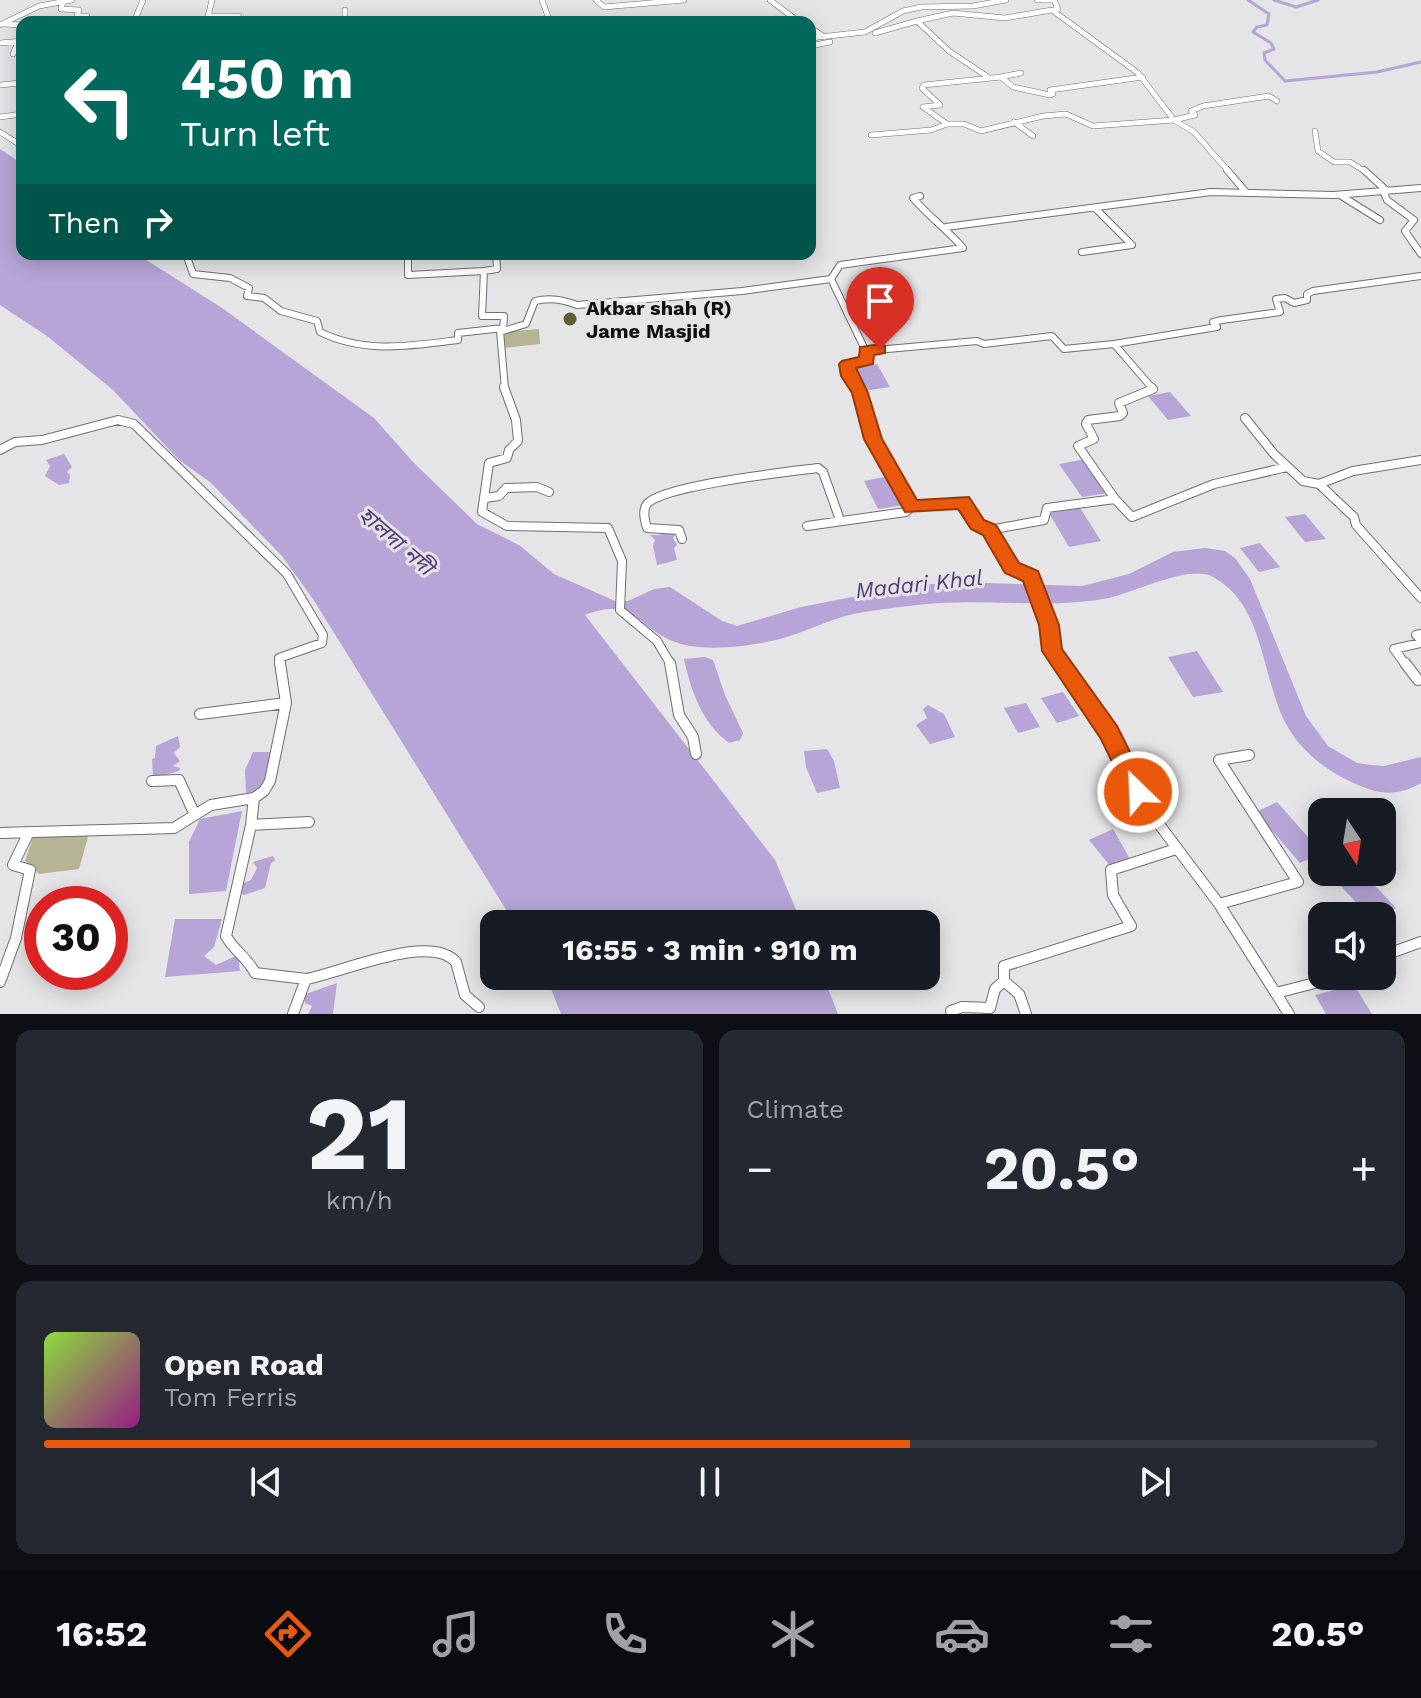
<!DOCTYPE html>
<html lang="en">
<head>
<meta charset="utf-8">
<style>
  body { margin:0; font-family:"Work Sans","Noto Sans Bengali",sans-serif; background:#242831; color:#f1f3f6; height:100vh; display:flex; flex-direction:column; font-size:30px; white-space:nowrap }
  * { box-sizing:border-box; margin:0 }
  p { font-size:26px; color:#9ea1a6 }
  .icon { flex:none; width:44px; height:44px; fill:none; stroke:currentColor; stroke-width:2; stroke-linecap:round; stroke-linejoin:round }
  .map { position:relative; height:1014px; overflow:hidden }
  .details { display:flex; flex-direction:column; gap:16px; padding:16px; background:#0d0f14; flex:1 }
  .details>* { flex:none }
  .guide { position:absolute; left:16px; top:16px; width:800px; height:244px; border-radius:16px; box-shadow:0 4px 20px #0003; background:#00695c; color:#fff; overflow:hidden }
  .needle { width:52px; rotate:168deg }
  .fabs { position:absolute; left:1308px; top:798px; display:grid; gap:16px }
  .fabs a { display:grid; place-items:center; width:88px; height:88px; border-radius:16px; background:#171b24; box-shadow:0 4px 20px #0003; font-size:40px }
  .speed { position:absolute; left:24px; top:886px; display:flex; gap:16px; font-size:40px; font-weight:700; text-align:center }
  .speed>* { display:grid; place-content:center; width:104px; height:104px; border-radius:50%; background:#171b24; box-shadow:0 4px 20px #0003; line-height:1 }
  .speed .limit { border:12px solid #d22; background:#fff; color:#111 }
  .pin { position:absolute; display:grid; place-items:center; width:68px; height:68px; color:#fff; margin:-82px -34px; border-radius:50% 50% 50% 0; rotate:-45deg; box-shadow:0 0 8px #0007 }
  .pin .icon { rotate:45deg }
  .me { position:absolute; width:88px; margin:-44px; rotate:336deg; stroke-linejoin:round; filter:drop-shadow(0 0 6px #0008) }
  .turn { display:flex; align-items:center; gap:28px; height:168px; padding:0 32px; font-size:36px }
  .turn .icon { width:104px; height:104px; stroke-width:2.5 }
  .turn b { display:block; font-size:56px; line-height:68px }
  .then { display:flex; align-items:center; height:76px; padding:0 32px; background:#0003; gap:16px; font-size:30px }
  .big { font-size:60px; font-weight:700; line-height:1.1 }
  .details .card { flex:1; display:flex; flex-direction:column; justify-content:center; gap:12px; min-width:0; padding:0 28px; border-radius:16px; background:#242831 }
  .details .dial { align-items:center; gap:0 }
  .dial b { font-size:104px; line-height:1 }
  .song { display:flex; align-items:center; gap:24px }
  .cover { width:96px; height:96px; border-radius:12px; background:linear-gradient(135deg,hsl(90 70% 55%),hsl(310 70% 35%)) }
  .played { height:8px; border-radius:4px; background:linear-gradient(90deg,#ea580c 65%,#363941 65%) }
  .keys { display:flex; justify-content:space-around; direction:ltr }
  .heat { display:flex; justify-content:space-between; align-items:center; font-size:44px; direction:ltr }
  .details .tiles { flex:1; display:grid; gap:16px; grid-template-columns:1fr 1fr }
  .card:last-child { grid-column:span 2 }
  .trip { position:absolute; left:480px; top:910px; width:460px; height:80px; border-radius:16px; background:#171b24; box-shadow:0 4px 20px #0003; font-weight:700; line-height:80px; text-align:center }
  .tab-bar { display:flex; height:128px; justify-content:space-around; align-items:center; background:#090b0e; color:#9ea1a6 }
  .tab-bar .icon { width:56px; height:56px }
  .tab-bar .active { color:#ea580c }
  .tab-bar b { font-size:36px; color:#f1f3f6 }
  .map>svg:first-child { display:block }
  .green { fill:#b5b595 }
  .water { fill:#b6a5d6 }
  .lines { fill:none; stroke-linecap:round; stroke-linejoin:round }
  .canal { stroke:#b6a5d6; stroke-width:3 }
  .minor-far3-casing { stroke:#6f6e71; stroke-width:6 }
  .minor-far2-casing { stroke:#6f6e71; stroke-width:8 }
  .minor-far1-casing { stroke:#6f6e71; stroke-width:10 }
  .minor-casing { stroke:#6f6e71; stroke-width:12 }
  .minor-far3 { stroke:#fff; stroke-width:5 }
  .minor-far2 { stroke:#fff; stroke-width:6 }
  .minor-far1 { stroke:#fff; stroke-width:8 }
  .minor { stroke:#fff; stroke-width:10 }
  .route { fill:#ea580c; stroke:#983908; stroke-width:2 }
  .poi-dot { fill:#61602d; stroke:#e5e4e7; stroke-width:3 }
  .labels { text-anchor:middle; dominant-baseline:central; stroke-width:6; stroke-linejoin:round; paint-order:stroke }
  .poi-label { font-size:20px; font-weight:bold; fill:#101011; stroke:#e5e4e7; text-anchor:start }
  .water-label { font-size:22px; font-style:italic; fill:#543b78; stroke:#e5e4e7 }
</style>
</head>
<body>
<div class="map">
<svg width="1421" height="1014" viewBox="0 0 1421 1014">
  <rect width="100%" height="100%" fill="#e5e4e7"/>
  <!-- green -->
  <path class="green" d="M539,329L540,344L503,348V332Z
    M89,833L79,869L39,874L25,861L34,834Z"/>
  <!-- water -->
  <path class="water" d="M0,149L22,164V254H137L222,308L374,418L413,462L477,524L519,545L554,574L615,601H628L654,589L670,587L722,621L737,626L801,607L903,587L953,582L1082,586L1129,574L1173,552L1205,548L1225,551L1235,558L1250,579L1306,716L1328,746L1357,763L1371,765L1384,766L1421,757V783C1399,796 1381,795 1358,785C1329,773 1302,753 1286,724C1261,677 1265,605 1213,577C1190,564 1136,592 1109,598C1046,610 981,597 917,605C894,608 868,610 845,616C820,623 797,636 771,641C745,647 707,651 681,644C637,631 636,595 585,615L775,860L802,924H515L313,599L282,556L210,482L179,460L113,390L47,336L0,305Z
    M877,364L890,387L864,391L852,368Z
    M1170,392L1191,416L1168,420L1148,396Z
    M64,454L72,467L67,472L70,475L69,483L59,485L45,476L50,466L46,460Z
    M1086,459L1109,493L1082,497L1059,464Z
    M889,476L904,505L878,509L864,481Z
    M1080,508L1101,541L1069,547L1049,513Z
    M1305,514L1326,539L1305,542L1285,517Z
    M662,532H677L673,538L677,545L674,548L677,560L657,565L653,546L655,540L650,535H660Z
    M1260,543L1280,567L1259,572L1240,548Z
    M1197,651L1223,692L1193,697L1168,657Z
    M705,657L713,660L725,695L743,733L740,740L729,743C702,723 691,691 684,659Z
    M1063,692L1079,716L1057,723L1041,698Z
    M1026,703L1040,727L1018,733L1004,708Z
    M928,705L944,714L955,737L930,744L916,725L927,718L923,709Z
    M178,736L180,747L174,753L180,761L173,766L180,768L179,771L153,778L152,759L155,758L156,746Z
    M827,749L834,761L840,788L817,793L806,767L804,751Z
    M253,752H273L264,787L246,794L245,770Z
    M1277,802L1322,853L1300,863L1256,812Z
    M242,811L226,891L189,894V842L200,819Z
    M1113,829L1130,859L1111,867L1089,840Z
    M273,856L275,860L271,863L265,888L244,895L239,892V885L251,880L257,868L253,862Z
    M1351,872H1362L1396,908L1382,916H1369L1336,881Z
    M175,919H222L214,947L204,956L216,965L238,955L240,971L165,977Z
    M546,976H823L838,1014H561Z
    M337,983L333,1014H308L312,1006L305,1003L303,995Z
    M1354,985L1372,1014H1326L1315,995Z"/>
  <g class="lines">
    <!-- canal -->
    <path class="canal" d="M1248,0L1269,14L1267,25L1257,27L1253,32L1271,43L1274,49L1264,53L1265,60L1285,81L1377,72L1421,62
      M1274,0L1296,7L1318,0"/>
    <!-- minor-far3 casing -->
    <g class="minor-far3-casing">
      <path id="minor-far3" d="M542,0L550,22
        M596,0L604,7L684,0
        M770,0L799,22
        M1037,0H1053
        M345,10V22
        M209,16H239V22
        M58,22L86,20L87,16H77L79,10L61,9L63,1
        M134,22L143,0
        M194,22L207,20L212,0
        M4,24L22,25
        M0,25L39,6L72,0
        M810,27L824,37
        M875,33L917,21
        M810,38L865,32L903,11L921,7L973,6L1006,0
        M0,43L22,41
        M810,46L830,42
        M13,54L18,42
        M1021,73L1001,77L1013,87L1050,95L1053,94L1050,90L1143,77
        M988,77L949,51L917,21L953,13L1005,18L1052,10
        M0,85L20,83
        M0,117L22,114
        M1014,122L1033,136
        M947,124L923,107L940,105L922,88L924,85L1001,77
        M1315,131L1318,151L1334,162H1350L1366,172
        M0,132L22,146
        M871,135L931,130L947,124H964L981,131L1043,116L1066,114L1093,126L1174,120L1138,73L1052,10L1058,9L1054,0
        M1229,172L1194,132L1174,120L1195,115L1191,111L1203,106L1269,96L1277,101"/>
    </g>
    <!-- minor-far2 casing -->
    <g class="minor-far2-casing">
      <path id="minor-far2" d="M1227,170L1245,191
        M1364,170L1387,191
        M1383,191L1387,200L1414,220L1405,231L1421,254
        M1340,195L1380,220
        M946,227L1211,192L1334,195L1421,188
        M1082,252L1132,245L1096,209
        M186,254L193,274L230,278L249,288L247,296L264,298L281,311L317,321L320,332C365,354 410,346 458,340V333L503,328
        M408,254V275L484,271
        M496,254L497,269L484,271L482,316H504L503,331H500L505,389
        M831,279L840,265L963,248C947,229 929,217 913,198L920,196
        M503,331L526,324L535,301C550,297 563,300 577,305L742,291L831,279L869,358L847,364L849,376L858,389
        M1114,344L1217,327L1213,322L1222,320L1280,312L1276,299L1285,298L1294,303L1307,300V294L1313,291L1421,276
        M865,351L977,341L984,344L1052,336L1064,349L1114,344L1153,389"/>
    </g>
    <!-- minor-far1 casing -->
    <g class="minor-far1-casing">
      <path id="minor-far1" d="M504,387L516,420L518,441L509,450L507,458L489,463L482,512L507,526L608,528L622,561L620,610L657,641L671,665
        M856,387L873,439L911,507L963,502L978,525L989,530L1012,568L1031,576L1049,625L1052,651L1060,665
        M1245,418L1274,454L1303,481L1319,484L1353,471L1421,460
        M0,450L15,442L42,440L118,420L134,424L287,574L323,635L322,643L279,658L280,665
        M1319,484L1354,517L1356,525L1421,598
        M485,498L499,496L506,488L537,487L549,492
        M1115,499L1078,446L1094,439L1086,424L1088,420L1120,416L1123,413L1119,403L1153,389L1151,387
        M807,526L906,512L911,507
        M989,530L1044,520L1047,508L1115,499L1132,517L1214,484L1287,467
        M682,539L679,530L647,528C645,521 642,510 647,504C663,485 788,472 818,468L823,472L840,520
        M1421,634L1416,635L1421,640
        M1406,665L1394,649L1421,643"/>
    </g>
    <!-- minor casing -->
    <g class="minor-casing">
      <path id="minor" d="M280,663L286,703
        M670,663L679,715L693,737L696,754
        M1059,663L1109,732L1129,767L1140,799L1219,904L1289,1014
        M1405,663L1418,680
        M200,714L286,703L270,781L264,791L254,798
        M152,781L179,780L194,813
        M251,825L309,822
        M0,833L174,828L211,805L254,798L251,825L226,936C234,951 247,957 255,973L306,979L293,1014
        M1219,904L1298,882L1219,760L1249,755
        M1382,956L1421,942
        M306,979C341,973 430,932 456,962L465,995L479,1007
        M1004,981L1019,994L1026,1014
        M0,982L16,938L30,870L13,865L29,832
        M1276,993L1342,976
        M952,1014L951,1011L962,1007L990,1008L995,989L1004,981V966L1131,926L1113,895L1111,870L1176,849"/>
    </g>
    <!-- minor-far3 -->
    <use href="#minor-far3" class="minor-far3"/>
    <!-- minor-far2 -->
    <use href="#minor-far2" class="minor-far2"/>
    <!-- minor-far1 -->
    <use href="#minor-far1" class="minor-far1"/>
    <!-- minor -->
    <use href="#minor" class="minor"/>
  </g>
  <!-- route -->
  <path class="route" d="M880,344L885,346V353L874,355L873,364L856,368L868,393L882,439L917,500L969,497L984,520L996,525L1019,563L1038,571L1059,625L1062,649L1117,726L1150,792L1146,799L1138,802L1130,799L1101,739L1042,651L1039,625L1023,581L1005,573L983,535L971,529L958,509L905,512L864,439L852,393L841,376L839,364L842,361L859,357L860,347Z"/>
  <!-- markers -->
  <circle class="poi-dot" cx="570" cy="319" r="8"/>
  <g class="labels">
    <!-- poi labels -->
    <g class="poi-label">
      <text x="586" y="308">Akbar shah (R)<tspan x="586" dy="23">Jame Masjid</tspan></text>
    </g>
    <!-- water labels -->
    <g class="water-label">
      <text transform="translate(396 541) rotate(41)">হালদা নদী</text>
      <text transform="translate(919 584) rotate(-6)">Madari Khal</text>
    </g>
  </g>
</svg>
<div class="fabs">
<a><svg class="needle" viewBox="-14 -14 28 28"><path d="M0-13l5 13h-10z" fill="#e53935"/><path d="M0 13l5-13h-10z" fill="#9ea1a6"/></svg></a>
<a><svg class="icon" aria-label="sound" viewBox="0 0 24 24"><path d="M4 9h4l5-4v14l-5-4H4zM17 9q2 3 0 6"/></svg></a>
</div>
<div class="speed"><div class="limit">30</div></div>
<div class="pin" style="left:880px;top:349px;background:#d93025"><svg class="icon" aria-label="arrive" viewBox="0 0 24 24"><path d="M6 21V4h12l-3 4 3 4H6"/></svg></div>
<svg class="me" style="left:1138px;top:792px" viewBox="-20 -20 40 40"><circle r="17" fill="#ea580c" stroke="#fff" stroke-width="3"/><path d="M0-11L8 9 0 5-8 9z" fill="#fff"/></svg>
<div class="trip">16:55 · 3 min · 910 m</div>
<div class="guide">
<div class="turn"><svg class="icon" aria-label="left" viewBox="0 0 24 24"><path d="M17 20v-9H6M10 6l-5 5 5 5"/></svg><div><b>450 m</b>Turn left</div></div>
<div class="then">Then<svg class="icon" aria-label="right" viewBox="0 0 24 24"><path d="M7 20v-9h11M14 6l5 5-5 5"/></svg></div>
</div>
</div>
<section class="details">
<div class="tiles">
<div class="card dial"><b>21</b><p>km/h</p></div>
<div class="card"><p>Climate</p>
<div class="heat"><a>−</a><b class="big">20.5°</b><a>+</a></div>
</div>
<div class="card">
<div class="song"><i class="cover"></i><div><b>Open Road</b><p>Tom Ferris</p></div></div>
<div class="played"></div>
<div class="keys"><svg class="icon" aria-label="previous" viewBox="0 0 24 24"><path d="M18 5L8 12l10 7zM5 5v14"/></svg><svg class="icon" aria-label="pause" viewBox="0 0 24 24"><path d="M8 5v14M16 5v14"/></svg><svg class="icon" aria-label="next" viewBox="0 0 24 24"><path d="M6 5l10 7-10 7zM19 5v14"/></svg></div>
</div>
</div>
</section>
<nav class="tab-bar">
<b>16:52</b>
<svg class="icon active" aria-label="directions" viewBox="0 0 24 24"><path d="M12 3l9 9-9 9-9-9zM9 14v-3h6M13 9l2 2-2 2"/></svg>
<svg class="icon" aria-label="music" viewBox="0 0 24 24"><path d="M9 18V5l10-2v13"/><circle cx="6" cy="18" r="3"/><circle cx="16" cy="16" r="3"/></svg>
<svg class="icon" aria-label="phone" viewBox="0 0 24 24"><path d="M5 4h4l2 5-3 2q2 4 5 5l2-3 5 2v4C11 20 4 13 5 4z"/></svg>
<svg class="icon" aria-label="climate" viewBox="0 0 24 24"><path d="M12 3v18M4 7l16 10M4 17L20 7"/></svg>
<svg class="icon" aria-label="car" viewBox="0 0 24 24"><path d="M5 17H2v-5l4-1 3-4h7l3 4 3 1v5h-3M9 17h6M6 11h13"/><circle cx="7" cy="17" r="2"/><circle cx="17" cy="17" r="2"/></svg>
<svg class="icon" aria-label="filters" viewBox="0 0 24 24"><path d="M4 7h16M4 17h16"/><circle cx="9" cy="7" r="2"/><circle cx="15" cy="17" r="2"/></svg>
<b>20.5°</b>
</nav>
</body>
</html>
